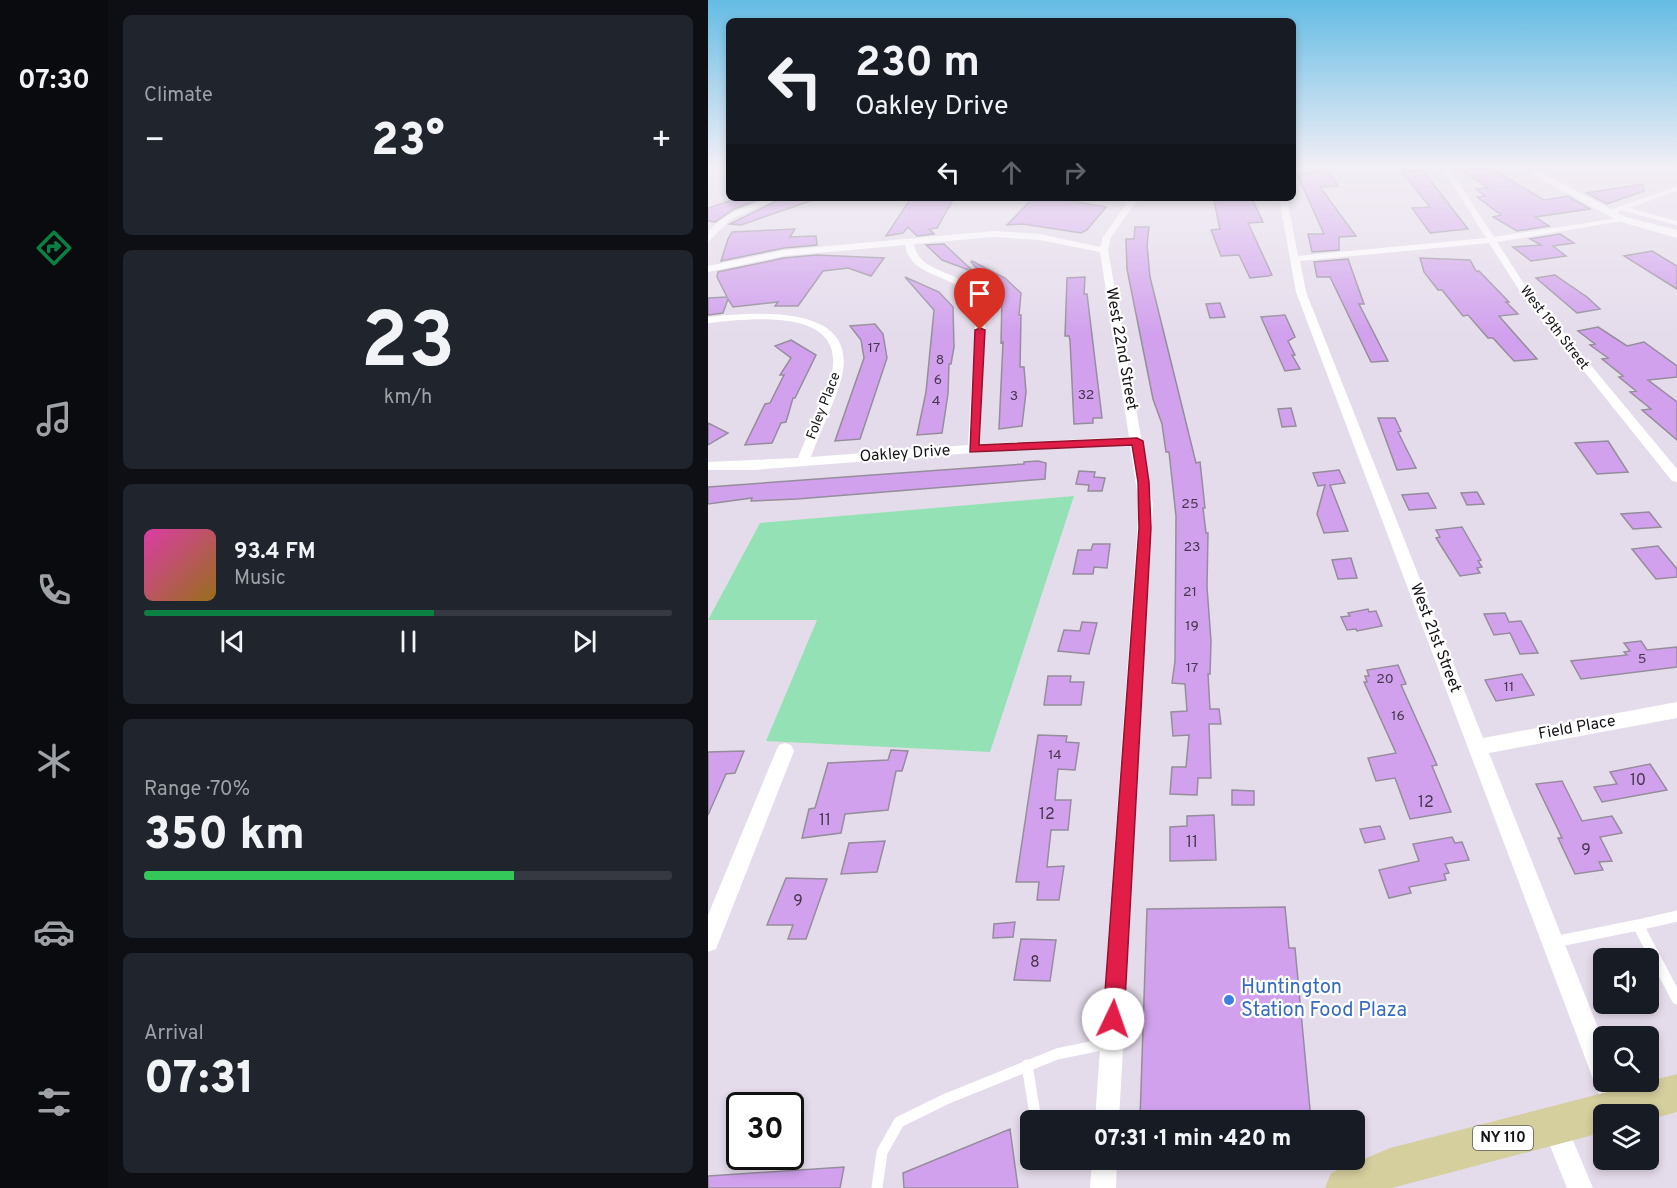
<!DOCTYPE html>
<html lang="en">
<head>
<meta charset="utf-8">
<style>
  body { margin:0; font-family:Overpass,sans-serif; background:#20242c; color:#f1f3f6; height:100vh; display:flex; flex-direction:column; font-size:22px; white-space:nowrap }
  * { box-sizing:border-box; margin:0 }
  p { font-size:20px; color:#9ea1a6 }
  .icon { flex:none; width:33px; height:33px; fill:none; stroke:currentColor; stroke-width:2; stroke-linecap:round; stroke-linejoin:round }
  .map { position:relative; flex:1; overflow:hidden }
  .drawer { display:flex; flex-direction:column; gap:15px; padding:15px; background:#0d0f14; width:600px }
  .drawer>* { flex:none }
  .hud { position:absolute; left:18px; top:18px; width:570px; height:183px; border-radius:9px; box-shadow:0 3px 9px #0003; background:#171b24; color:#f1f3f6; overflow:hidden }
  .fabs { position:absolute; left:885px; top:948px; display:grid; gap:12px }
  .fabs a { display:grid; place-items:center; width:66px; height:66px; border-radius:9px; background:#171b24; box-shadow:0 3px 9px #0003; font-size:30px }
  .speed { position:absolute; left:18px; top:1092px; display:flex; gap:12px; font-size:30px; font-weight:700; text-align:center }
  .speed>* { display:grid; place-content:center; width:78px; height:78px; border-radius:50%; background:#171b24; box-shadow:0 3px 9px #0003; line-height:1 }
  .speed .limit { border:3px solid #111; border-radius:9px; background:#fff; color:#111 }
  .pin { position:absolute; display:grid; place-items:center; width:51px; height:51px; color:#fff; margin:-62px -26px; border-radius:50% 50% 50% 0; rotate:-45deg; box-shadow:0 0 6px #0007 }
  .pin .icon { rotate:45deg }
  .me { position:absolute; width:66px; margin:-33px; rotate:3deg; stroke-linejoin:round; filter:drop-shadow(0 0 4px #0008) }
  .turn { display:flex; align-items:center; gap:21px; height:126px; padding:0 30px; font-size:27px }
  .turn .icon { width:78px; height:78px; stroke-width:2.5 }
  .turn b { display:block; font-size:42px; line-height:51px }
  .lanes { display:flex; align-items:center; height:57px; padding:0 30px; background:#0003; justify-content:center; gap:30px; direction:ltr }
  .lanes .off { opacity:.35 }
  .big { font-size:45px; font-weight:800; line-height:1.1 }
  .drawer .card { flex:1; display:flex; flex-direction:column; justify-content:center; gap:9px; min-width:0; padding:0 21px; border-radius:9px; background:#20242c }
  .drawer .dial { align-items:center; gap:0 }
  .dial b { font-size:78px; line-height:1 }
  .song { display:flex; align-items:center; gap:18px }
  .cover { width:72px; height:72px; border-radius:9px; background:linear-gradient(135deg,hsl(320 70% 55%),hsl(40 70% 35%)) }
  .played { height:6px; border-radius:3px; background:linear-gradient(90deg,#0b8043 55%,#363941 55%) }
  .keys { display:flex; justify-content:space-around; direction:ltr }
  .heat { display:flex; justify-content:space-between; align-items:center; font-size:33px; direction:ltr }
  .charge { height:9px; border-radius:4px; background:linear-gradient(90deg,#34c759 70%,#363941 0) }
  .trip { position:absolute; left:312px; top:1110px; width:345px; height:60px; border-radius:9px; background:#171b24; box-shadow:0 3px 9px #0003; font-weight:800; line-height:60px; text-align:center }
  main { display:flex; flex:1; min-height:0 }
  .dock { display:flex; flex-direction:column; width:108px; justify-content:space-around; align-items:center; background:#090b0e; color:#9ea1a6 }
  .dock .icon { width:42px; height:42px }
  .dock .active { color:#0b8043 }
  .dock b { font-size:27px; color:#f1f3f6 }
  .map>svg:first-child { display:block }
  .green { fill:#95e1b6 }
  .building { fill:#d1a1ed; stroke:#958d9b; stroke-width:1.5 }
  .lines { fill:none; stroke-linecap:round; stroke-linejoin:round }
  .lane-far1 { stroke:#fff; stroke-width:4 }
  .lane { stroke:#fff; stroke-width:11 }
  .street { fill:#fff; fill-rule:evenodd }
  .secondary { fill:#fff; fill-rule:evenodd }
  .primary { fill:#d5ce9d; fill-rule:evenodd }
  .route { fill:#e11d48; stroke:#92132f; stroke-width:1.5 }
  .shop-dot { fill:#3f7fe0; stroke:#fff; stroke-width:2 }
  .labels { text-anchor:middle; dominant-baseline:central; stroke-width:4.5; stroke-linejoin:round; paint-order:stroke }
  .far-street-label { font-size:14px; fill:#171319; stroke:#fff }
  .number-label { font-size:14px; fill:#46364e }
  .shield { fill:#fff; stroke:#5d5a5e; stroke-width:1.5 }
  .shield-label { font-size:15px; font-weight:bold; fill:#171319 }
  .street-label { font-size:16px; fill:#171319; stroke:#fff }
  .near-number-label { font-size:16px; fill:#46364e }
  .near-shop-label { font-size:20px; fill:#366cbe; stroke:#fff; text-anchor:start }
</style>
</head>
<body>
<main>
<nav class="dock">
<b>07:30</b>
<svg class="icon active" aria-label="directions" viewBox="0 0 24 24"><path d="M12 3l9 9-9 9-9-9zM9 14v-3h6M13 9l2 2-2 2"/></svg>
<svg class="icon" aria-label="music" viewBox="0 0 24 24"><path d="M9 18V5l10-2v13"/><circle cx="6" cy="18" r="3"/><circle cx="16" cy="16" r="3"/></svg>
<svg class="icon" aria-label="phone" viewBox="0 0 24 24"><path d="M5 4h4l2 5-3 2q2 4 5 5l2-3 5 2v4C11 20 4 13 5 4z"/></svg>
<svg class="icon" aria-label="climate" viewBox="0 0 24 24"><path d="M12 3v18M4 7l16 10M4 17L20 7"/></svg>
<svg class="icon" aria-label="car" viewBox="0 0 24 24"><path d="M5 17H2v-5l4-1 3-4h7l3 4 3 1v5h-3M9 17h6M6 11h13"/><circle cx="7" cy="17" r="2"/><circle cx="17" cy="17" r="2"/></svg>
<svg class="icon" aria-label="filters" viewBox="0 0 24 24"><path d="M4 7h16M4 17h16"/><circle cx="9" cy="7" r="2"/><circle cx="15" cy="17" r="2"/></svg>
</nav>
<section class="drawer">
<div class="card"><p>Climate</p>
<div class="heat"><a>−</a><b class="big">23°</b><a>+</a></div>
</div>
<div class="card dial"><b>23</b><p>km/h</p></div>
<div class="card">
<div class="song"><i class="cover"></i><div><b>93.4 FM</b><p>Music</p></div></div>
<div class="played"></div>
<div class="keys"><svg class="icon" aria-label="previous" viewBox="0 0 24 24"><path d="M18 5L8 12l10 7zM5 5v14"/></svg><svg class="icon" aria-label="pause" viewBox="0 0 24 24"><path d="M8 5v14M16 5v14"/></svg><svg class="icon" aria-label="next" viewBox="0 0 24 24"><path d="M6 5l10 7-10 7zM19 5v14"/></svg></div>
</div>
<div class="card"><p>Range · 70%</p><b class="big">350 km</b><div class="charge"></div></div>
<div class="card"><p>Arrival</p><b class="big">07:31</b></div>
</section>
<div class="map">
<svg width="969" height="1188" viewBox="0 0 969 1188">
  <rect width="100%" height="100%" fill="#e5dceb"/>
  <!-- green -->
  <path class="green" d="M366,496L282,752L58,741L109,620H0L52,523Z"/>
  <!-- building -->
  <path class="building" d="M751,168H782L836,200L860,196L882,209L827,217L841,226L809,231L785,217L793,215L769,197L777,196L768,189L780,188Z
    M621,171L630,186L612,187L648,236L631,237V250L604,252L600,234H616L589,174Z
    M693,171H715L760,229L722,233L704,208L722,207Z
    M935,184L936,191L899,204L878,193Z
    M31,198H55L26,209L7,222L0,221V208Z
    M74,198L105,200L33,225L22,224Z
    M203,198H246L229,228L221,229L226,234L209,236L200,227L195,233L178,236Z
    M325,198L357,200L398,207L379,230L373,233L315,224L299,225Z
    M544,199L555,222L540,223L564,275L560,276L542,278L531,255L513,256L503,230L512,229L506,201Z
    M427,227H441L439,245L442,277L488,463L492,462L497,508H495L498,533H500L499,587L503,641L502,674H500L502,709H511L513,724H501L503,778H490L489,795L462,794L464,767H478L481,735L465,736L463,712L479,711L477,684L464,683L467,661L468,516L461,452H458L454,424L445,399L419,269L418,239H426Z
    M87,229L82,237L108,236L109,245L76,248L13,261L20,239L24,232Z
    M852,234L866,243L845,246L858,256L823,261L805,247L833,245L822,239Z
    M236,244L266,272L234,260L218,245Z
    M944,251L969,266V289L916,256Z
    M109,255L176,258L163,276L140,268L115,271L90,306H67L70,302L25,307L20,299L15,313L0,315V298L19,297L9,277L10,272L76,258Z
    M712,258L762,260L768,271H771L801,302H798L810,314L791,316L829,359L806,361L785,338H780L760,315L755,316L734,290H730L716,272Z
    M640,259L656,304H651L680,361L663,362L622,277H609L606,262Z
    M264,261L297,278L313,293L311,315H313L312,367H316L318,392L314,426L291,429L295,342L293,343L294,295L263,262Z
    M847,275L879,297L892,309L869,313L828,278Z
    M197,277L231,292L245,307L246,347L243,364H241L240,394L234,433L209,435L218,392L226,310Z
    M377,277L376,294H379L394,418H385V423L366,424L362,340L361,336H357L359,278Z
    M512,303L517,317L502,318L498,304Z
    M577,315L587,337L580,341L587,355H584L592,369L577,371L553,317Z
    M167,324L175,334L179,358L152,439L127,441L156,358L153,340L142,326Z
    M890,327L919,346L936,342L969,366V377L940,380L969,402V440L934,410L943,409L922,392L928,391L911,377L915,376L894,359L900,358L882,345L887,344L870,331Z
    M83,340L108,355L87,398H85L78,422L73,423L64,443L37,445L57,404L62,403L76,375H72L83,358L67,346Z
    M583,408L588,426L574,427L570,409Z
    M670,418H687L693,431L690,432L708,468L689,470Z
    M0,423L20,433L0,445Z
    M900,441L920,472L889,474L867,443Z
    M330,461L338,463L337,479L89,499L43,501L44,498L0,504V487L316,464V462Z
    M631,470L637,483L622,485L640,531L616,533L609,514L617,485L610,486L605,473Z
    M371,471L387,472L386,477L397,478L394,491H380L381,485L368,484Z
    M769,492L776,504L759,505L753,493Z
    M720,493L728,508L701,510L694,495Z
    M941,512L953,527L925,529L913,514Z
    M754,527L773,560L770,561L774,567L769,568L772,573L752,576L728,538L732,537L728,530Z
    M385,544H402L399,568L386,567L385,574H365L370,550H383Z
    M950,546L969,569V577L948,579L924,549Z
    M643,558L649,578L630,579L624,560Z
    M660,609L661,612L668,611L674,626L649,631L648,629L639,630L633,617L642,616L640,613Z
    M797,613L801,622L813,621L830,653L812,654L802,633L786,635L776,614Z
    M374,622L389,623L381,654L350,651L356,630L372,631Z
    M933,641L939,650L969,647V667L873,679L863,661L919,655L916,652L922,651L916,643Z
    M690,665L698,684L693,685L729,765L724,766L743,812L702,819L687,778L668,781L660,758L688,753L656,682H659L657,676H661L659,670Z
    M814,674L826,695L788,701L777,680Z
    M340,676H363L362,682H376L373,705H336Z
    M330,735L359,736L358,742L371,743L367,770L350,769L347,800H363L360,830H343L339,867L356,866L351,900H329L331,882H308Z
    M183,750L200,751L194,771H188L180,810L137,814L133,833L94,838L101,809L107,808L120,763L180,760Z
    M36,751L27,773L18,774L0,815V752Z
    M942,764L959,790L894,802L886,787L909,784L902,772Z
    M854,781L874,821L904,816L914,833L892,837L904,861L891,862L895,870L867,874L850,838H854L828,784Z
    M524,790L546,791V805H524Z
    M506,815L508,860L462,861V827L479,826V816Z
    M672,826L677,839L657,843L652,829Z
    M744,837L747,843L754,842L761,860L737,864L741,873L736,874L738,880L701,887L703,893L681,898L671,870L711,861L705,844Z
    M177,841L169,872L133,874L141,843Z
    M78,878L119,879L98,939H80L85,925H59Z
    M577,907L581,948H587L603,1120H584V1116L432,1119L439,909Z
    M307,922L305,937L285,938L286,924Z
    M313,939L348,940L342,981L306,980Z
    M302,1129L310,1188H196L195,1173Z
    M136,1167L132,1188H0V1176Z"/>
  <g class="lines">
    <!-- lane-far1 -->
    <path class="lane-far1" d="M913,208L969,223"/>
    <!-- lane -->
    <path class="lane" d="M969,916L930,925L969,999
      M846,942L930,925
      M319,1065L328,1120
      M169,1188L174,1152L191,1122L238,1099L349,1054L402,1043"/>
    <!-- street -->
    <path class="street" d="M735,168H741L786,237L917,217L918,219L914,221L789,242L818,287L969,469V482L964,481L811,290L781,243L592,261L598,292L775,738L969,702V718L781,753L896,1043V1082H910L920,1108L918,1114H898L896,1108L588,292L571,198H579L590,256L778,238Z
      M969,186V191L904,214L897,212Z
      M61,198H72L23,219L0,242L1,230L10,222L27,211Z
      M399,198H431L403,237L400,250L445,505L411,1120H387L431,505L422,445L328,448L45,470H0V462L90,458C99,434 118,396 124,372C137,306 39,319 0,323V317C42,313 146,302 135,371C131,394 111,434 103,457L260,445L268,307C254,271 203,282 197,245L76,256L0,272V266L76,250L285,231L332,234L392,247L395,237L419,203ZM285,237L332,240L392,252L421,437L272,444L278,307C260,265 212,279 206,244Z
      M77,743L83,745L86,751L8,949L0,952V915L68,751L71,745Z
      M846,1114L855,1117L885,1188H859L834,1126L837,1117Z
      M384,1160H409L408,1188H382Z"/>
    <!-- secondary -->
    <path class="secondary" d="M813,168H825L918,217L969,230V238L910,221Z"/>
    <!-- primary -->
    <path class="primary" d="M969,1074V1112L940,1120V1114H896V1132L684,1188H617L623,1173L682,1148Z"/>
  </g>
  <!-- sky -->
  <linearGradient id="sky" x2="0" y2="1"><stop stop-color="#64bce4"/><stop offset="0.5" stop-color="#f3eff6"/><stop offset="1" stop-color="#f3eff6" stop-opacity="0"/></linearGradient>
  <rect width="969" height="334" fill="url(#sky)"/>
  <!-- route -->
  <path class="route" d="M272,328L277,330L271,445L429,438L435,441L441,482L443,528L416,1019L413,1026L405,1029L398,1026L395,1019L431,528L430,482L424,445L262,452L267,330Z"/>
  <!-- markers -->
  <circle class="shop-dot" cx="521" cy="1000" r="6"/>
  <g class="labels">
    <!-- far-street labels -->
    <g class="far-street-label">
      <text transform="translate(846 328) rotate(52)">West 19th Street</text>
      <text transform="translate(116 406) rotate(-69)">Foley Place</text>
    </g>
    <!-- number labels -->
    <g class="number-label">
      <text x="166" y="348">17</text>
      <text x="232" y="360">8</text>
      <text x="230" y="380">6</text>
      <text x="378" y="395">32</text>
      <text x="306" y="396">3</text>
      <text x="228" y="401">4</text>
      <text x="482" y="504">25</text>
      <text x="484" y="547">23</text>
      <text x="482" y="592">21</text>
      <text x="484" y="626">19</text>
      <text x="934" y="659">5</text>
      <text x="484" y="668">17</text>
      <text x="677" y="679">20</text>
      <text x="801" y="687">11</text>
      <text x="690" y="716">16</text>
      <text x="347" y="755">14</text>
    </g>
    <!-- shield labels -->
    <rect class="shield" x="765" y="1126" width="60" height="24" rx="4.5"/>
    <g class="shield-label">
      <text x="795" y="1138">NY 110</text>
    </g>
    <!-- street labels -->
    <g class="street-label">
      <text transform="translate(413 349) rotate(80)">West 22nd Street</text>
      <text transform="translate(197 454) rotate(-4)">Oakley Drive</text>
      <text transform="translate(727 638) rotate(69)">West 21st Street</text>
      <text transform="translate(869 728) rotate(-10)">Field Place</text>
    </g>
    <!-- near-number labels -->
    <g class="near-number-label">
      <text x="930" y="781">10</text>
      <text x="718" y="803">12</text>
      <text x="339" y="815">12</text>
      <text x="117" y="821">11</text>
      <text x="484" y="843">11</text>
      <text x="878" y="851">9</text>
      <text x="90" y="902">9</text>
      <text x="327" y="963">8</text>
    </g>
    <!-- near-shop labels -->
    <g class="near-shop-label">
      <text x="533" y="988">Huntington<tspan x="533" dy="23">Station Food Plaza</tspan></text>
    </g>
  </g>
</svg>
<div class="fabs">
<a><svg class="icon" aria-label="sound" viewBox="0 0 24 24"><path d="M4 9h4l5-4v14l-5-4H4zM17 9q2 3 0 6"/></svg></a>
<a><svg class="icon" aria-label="search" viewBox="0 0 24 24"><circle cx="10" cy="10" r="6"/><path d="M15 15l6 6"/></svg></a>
<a><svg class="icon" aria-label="layers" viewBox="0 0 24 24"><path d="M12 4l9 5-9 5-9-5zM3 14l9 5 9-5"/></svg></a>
</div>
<div class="speed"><div class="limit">30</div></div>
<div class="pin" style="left:272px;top:330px;background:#d93025"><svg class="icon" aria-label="arrive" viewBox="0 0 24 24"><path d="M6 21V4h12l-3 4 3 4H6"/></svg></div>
<svg class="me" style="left:405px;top:1019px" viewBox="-20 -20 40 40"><circle r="19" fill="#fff"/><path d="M0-13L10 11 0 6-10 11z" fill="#e11d48"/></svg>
<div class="trip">07:31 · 1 min · 420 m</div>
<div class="hud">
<div class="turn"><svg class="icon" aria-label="left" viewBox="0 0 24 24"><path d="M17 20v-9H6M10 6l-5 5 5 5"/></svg><div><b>230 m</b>Oakley Drive</div></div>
<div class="lanes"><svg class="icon" aria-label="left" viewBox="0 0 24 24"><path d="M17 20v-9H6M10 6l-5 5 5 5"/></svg><svg class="icon off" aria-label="ahead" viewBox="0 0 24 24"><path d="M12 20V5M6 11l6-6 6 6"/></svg><svg class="icon off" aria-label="right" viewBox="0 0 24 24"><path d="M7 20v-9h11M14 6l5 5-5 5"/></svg></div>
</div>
</div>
</main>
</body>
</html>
